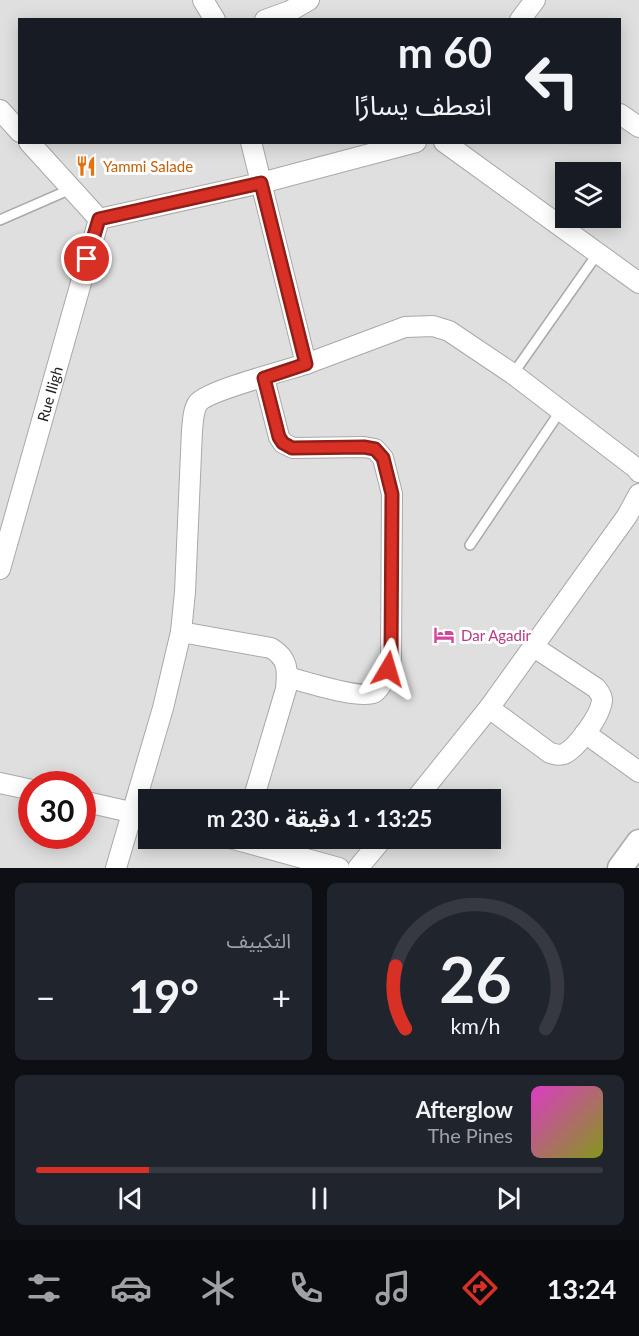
<!DOCTYPE html>
<html lang="ar">
<head>
<meta charset="utf-8">
<style>
  body { margin:0; font-family:Lato,"Noto Sans Arabic",sans-serif; background:#20242c; color:#f1f3f6; direction:rtl; height:100vh; display:flex; flex-direction:column; font-size:22px; white-space:nowrap }
  * { box-sizing:border-box; margin:0 }
  p { font-size:20px; color:#9ea1a6 }
  .icon { flex:none; width:33px; height:33px; fill:none; stroke:currentColor; stroke-width:2; stroke-linecap:round; stroke-linejoin:round }
  .map { position:relative; height:868px; overflow:hidden; direction:ltr }
  .sheet { display:flex; flex-direction:column; gap:15px; padding:15px; background:#0d0f14; flex:1 }
  .sheet>* { flex:none }
  .hud { position:absolute; left:18px; top:18px; width:603px; height:126px; border-radius:0px; box-shadow:0 3px 15px #0003; direction:rtl; background:#171b24; color:#f1f3f6; overflow:hidden }
  .tools { position:absolute; left:555px; top:162px; display:grid; gap:12px }
  .tools a { display:grid; place-items:center; width:66px; height:66px; border-radius:0px; background:#171b24; box-shadow:0 3px 15px #0003; font-size:30px }
  .speed { position:absolute; left:18px; top:771px; display:flex; gap:12px; font-size:30px; font-weight:700; text-align:center }
  .speed>* { display:grid; place-content:center; width:78px; height:78px; border-radius:50%; background:#171b24; box-shadow:0 3px 15px #0003; line-height:1 }
  .speed .limit { border:9px solid #d22; background:#fff; color:#111 }
  .pin { position:absolute; display:grid; place-items:center; width:51px; height:51px; color:#fff; margin:-26px; border:3px solid #fff; border-radius:50%; box-shadow:0 2px 6px #0007 }
  .me { position:absolute; width:66px; margin:-33px; rotate:7deg; stroke-linejoin:round; filter:drop-shadow(0 0 4px #0008) }
  .turn { display:flex; align-items:center; gap:21px; height:126px; padding:0 30px; font-size:27px }
  .turn .icon { width:78px; height:78px; stroke-width:2.5 }
  .turn b { display:block; font-size:42px; line-height:51px }
  .big { font-size:45px; font-weight:700; line-height:1.1 }
  .sheet .tile { flex:1; display:flex; flex-direction:column; justify-content:center; gap:9px; min-width:0; padding:0 21px; border-radius:9px; background:#20242c }
  .sheet .dial { align-items:center; gap:0 }
  .dial svg { height:156px; overflow:visible; fill:none; stroke:#363941; stroke-width:7; stroke-linecap:round; text-anchor:middle }
  .dial text { fill:#f1f3f6; stroke:none }
  .song { display:flex; align-items:center; gap:18px }
  .cover { width:72px; height:72px; border-radius:9px; background:linear-gradient(135deg,hsl(310 70% 55%),hsl(70 70% 35%)) }
  .played { height:6px; border-radius:3px; background:linear-gradient(90deg,#d93025 20%,#363941 20%) }
  .keys { display:flex; justify-content:space-around; direction:ltr }
  .heat { display:flex; justify-content:space-between; align-items:center; font-size:33px; direction:ltr }
  .sheet .tiles { flex:1; display:grid; gap:15px; grid-template-columns:1fr 1fr }
  .tile:last-child { grid-column:span 2 }
  .trip { position:absolute; left:138px; top:789px; width:363px; height:60px; border-radius:0px; background:#171b24; box-shadow:0 3px 15px #0003; font-weight:700; line-height:60px; text-align:center; direction:rtl }
  .menu { display:flex; height:96px; justify-content:space-around; align-items:center; background:#090b0e; color:#9ea1a6 }
  .menu .icon { width:42px; height:42px }
  .menu .current { color:#d93025 }
  .menu b { font-size:27px; color:#f1f3f6 }
  .map>svg:first-child { display:block }
  .residential { fill:#e0dfdf; fill-rule:evenodd }
  .lines { fill:none; stroke-linecap:round; stroke-linejoin:round }
  .service-casing { stroke:#a9a9a9; stroke-width:12 }
  .minor-casing { stroke:#a9a9a9; stroke-width:22 }
  .tertiary-casing { stroke:#a9a9a9; stroke-width:27 }
  .service { stroke:#fff; stroke-width:9 }
  .minor { stroke:#fff; stroke-width:20 }
  .tertiary { stroke:#fff; stroke-width:24 }
  .route-casing { stroke:#8d1f18; stroke-width:15 }
  .route { stroke:#d93025; stroke-width:10 }
  .labels { text-anchor:middle; dominant-baseline:central; stroke-width:6; stroke-linejoin:round; paint-order:stroke }
  .food-label { font-size:15px; fill:#c56008; stroke:#fff; text-anchor:start }
  .street-label { font-size:15px; fill:#222; stroke:#fff }
  .hotel-label { font-size:15px; fill:#b23c85; stroke:#fff; text-anchor:start }
</style>
</head>
<body>
<div class="map">
<svg width="639" height="868" viewBox="0 0 639 868">
  <rect width="100%" height="100%" fill="#f2efe9"/>
  <!-- residential -->
  <path class="residential" d="M0,0H639V868H0ZM20,20H620V142H20ZM566,172H610V218H566ZM32,784H82V836H32ZM148,800H490V838H148Z"/>
  <g class="lines">
    <!-- service casing -->
    <g class="service-casing">
      <path id="service" d="M0,220L71,189
        M513,374L598,253
        M470,545L561,410"/>
    </g>
    <!-- minor casing -->
    <g class="minor-casing">
      <g id="minor">
        <path d="M203,0L215,20"/>
        <path d="M265,20L290,11L309,0"/>
        <path d="M520,20L535,0"/>
        <path d="M0,110L20,132"/>
        <path d="M620,114L639,127"/>
        <path d="M29,142L99,219"/>
        <path d="M444,142L639,283"/>
        <path d="M99,219L261,183L416,142"/>
        <path d="M306,364L405,327L433,326L449,331L513,374L636,468L639,472"/>
        <path d="M264,378L279,437L283,443L293,448L364,447L375,449L383,458L392,494L391,658C388,669 385,683 375,692C364,701 303,681 287,677"/>
        <path id="s1" d="M0,569L99,219"/>
        <path d="M181,632L271,648C288,658 288,670 286,689L253,800"/>
        <path d="M489,708L550,753C555,754 559,756 564,754C577,748 601,715 602,700C602,695 599,692 596,688L534,647"/>
        <path d="M585,733L639,772"/>
        <path d="M0,783L32,790"/>
        <path d="M415,800L489,708L627,516L639,494"/>
        <path d="M82,801L148,816"/>
        <path d="M230,838L339,868"/>
        <path d="M116,868L163,708L181,632L185,592L192,430C193,422 193,410 198,403C207,391 287,370 306,364L251,142"/>
        <path d="M358,868L383,838"/>
      </g>
    </g>
    <!-- tertiary casing -->
    <g class="tertiary-casing">
      <path id="tertiary" d="M620,868L639,842"/>
    </g>
    <!-- service -->
    <use href="#service" class="service"/>
    <!-- minor -->
    <use href="#minor" class="minor"/>
    <!-- tertiary -->
    <use href="#tertiary" class="tertiary"/>
  </g>
  <g class="lines">
    <!-- route casing -->
    <g class="route-casing">
      <path id="route" d="M87,259L99,219L261,183L306,364L264,378L279,437L283,443L292,448L364,447L375,449L383,458L392,494L391,658L388,669"/>
    </g>
    <!-- route -->
    <use href="#route" class="route"/>
  </g>
  <!-- icons -->
  <defs>
    <g id="restaurant-bare" transform="scale(1.62)"><path d="M-5-6h1v4h1v-4h1v4h1v-4h1v5L-1.5 .5V6h-2V.5L-5-1ZM5-6V6H3V1.5H1.5Q1.5-4 5-6Z" fill="#e8710a" stroke="#fff" stroke-width="2.5" paint-order="stroke"/></g>
    <g id="hotel-bare" transform="scale(1.62)"><path d="M-6-4.5h1.5V1H6V5H4.5V3h-9V5H-6ZM-4 0a1.8 1.8 0 1 1 3.6 0ZM.5 0V-2.5h3Q6-2.5 6 0Z" fill="#d1479c" stroke="#fff" stroke-width="2.5" paint-order="stroke"/></g>
  </defs>
  <g fill-rule="evenodd">
    <use href="#restaurant-bare" x="86" y="166"/>
    <use href="#hotel-bare" x="444" y="635"/>
  </g>
  <g class="labels">
    <!-- food labels -->
    <g class="food-label">
      <text x="103" y="166">Yammi Salade</text>
    </g>
    <!-- street labels -->
    <g class="street-label">
      <text stroke="none"><textPath href="#s1" startOffset="182">Rue Iligh</textPath></text>
    </g>
    <!-- hotel labels -->
    <g class="hotel-label">
      <text x="461" y="635">Dar Agadir</text>
    </g>
  </g>
</svg>
<div class="tools">
<a><svg class="icon" aria-label="layers" viewBox="0 0 24 24"><path d="M12 4l9 5-9 5-9-5zM3 14l9 5 9-5"/></svg></a>
</div>
<div class="speed"><div class="limit">30</div></div>
<div class="pin" style="left:87px;top:259px;background:#d93025"><svg class="icon" aria-label="arrive" viewBox="0 0 24 24"><path d="M6 21V4h12l-3 4 3 4H6"/></svg></div>
<svg class="me" style="left:388px;top:669px" viewBox="-20 -20 40 40"><path d="M0-17L14 15 0 8-14 15z" fill="#d93025" stroke="#fff" stroke-width="4"/></svg>
<div class="trip">13:25 · 1 دقيقة · 230 m</div>
<div class="hud">
<div class="turn"><svg class="icon" aria-label="left" viewBox="0 0 24 24"><path d="M17 20v-9H6M10 6l-5 5 5 5"/></svg><div><b>60 m</b>انعطف يسارًا</div></div>
</div>
</div>
<section class="sheet">
<div class="tiles">
<div class="tile dial"><svg viewBox="0 0 100 80">
<path d="M14 69A42 42 0 1 1 86 69"/>
<path d="M14 69A42 42 0 0 1 9 37" stroke="#d93025"/>
<text x="50" y="56" font-size="32" font-weight="700">26</text>
<text x="50" y="72" font-size="11">km/h</text>
</svg></div>
<div class="tile"><p>التكييف</p>
<div class="heat"><a>−</a><b class="big">19°</b><a>+</a></div>
</div>
<div class="tile">
<div class="song"><i class="cover"></i><div><b>Afterglow</b><p>The Pines</p></div></div>
<div class="played"></div>
<div class="keys"><svg class="icon" aria-label="previous" viewBox="0 0 24 24"><path d="M18 5L8 12l10 7zM5 5v14"/></svg><svg class="icon" aria-label="pause" viewBox="0 0 24 24"><path d="M8 5v14M16 5v14"/></svg><svg class="icon" aria-label="next" viewBox="0 0 24 24"><path d="M6 5l10 7-10 7zM19 5v14"/></svg></div>
</div>
</div>
</section>
<nav class="menu">
<b>13:24</b>
<svg class="icon current" aria-label="directions" viewBox="0 0 24 24"><path d="M12 3l9 9-9 9-9-9zM9 14v-3h6M13 9l2 2-2 2"/></svg>
<svg class="icon" aria-label="music" viewBox="0 0 24 24"><path d="M9 18V5l10-2v13"/><circle cx="6" cy="18" r="3"/><circle cx="16" cy="16" r="3"/></svg>
<svg class="icon" aria-label="phone" viewBox="0 0 24 24"><path d="M5 4h4l2 5-3 2q2 4 5 5l2-3 5 2v4C11 20 4 13 5 4z"/></svg>
<svg class="icon" aria-label="climate" viewBox="0 0 24 24"><path d="M12 3v18M4 7l16 10M4 17L20 7"/></svg>
<svg class="icon" aria-label="car" viewBox="0 0 24 24"><path d="M5 17H2v-5l4-1 3-4h7l3 4 3 1v5h-3M9 17h6M6 11h13"/><circle cx="7" cy="17" r="2"/><circle cx="17" cy="17" r="2"/></svg>
<svg class="icon" aria-label="filters" viewBox="0 0 24 24"><path d="M4 7h16M4 17h16"/><circle cx="9" cy="7" r="2"/><circle cx="15" cy="17" r="2"/></svg>
</nav>
</body>
</html>
